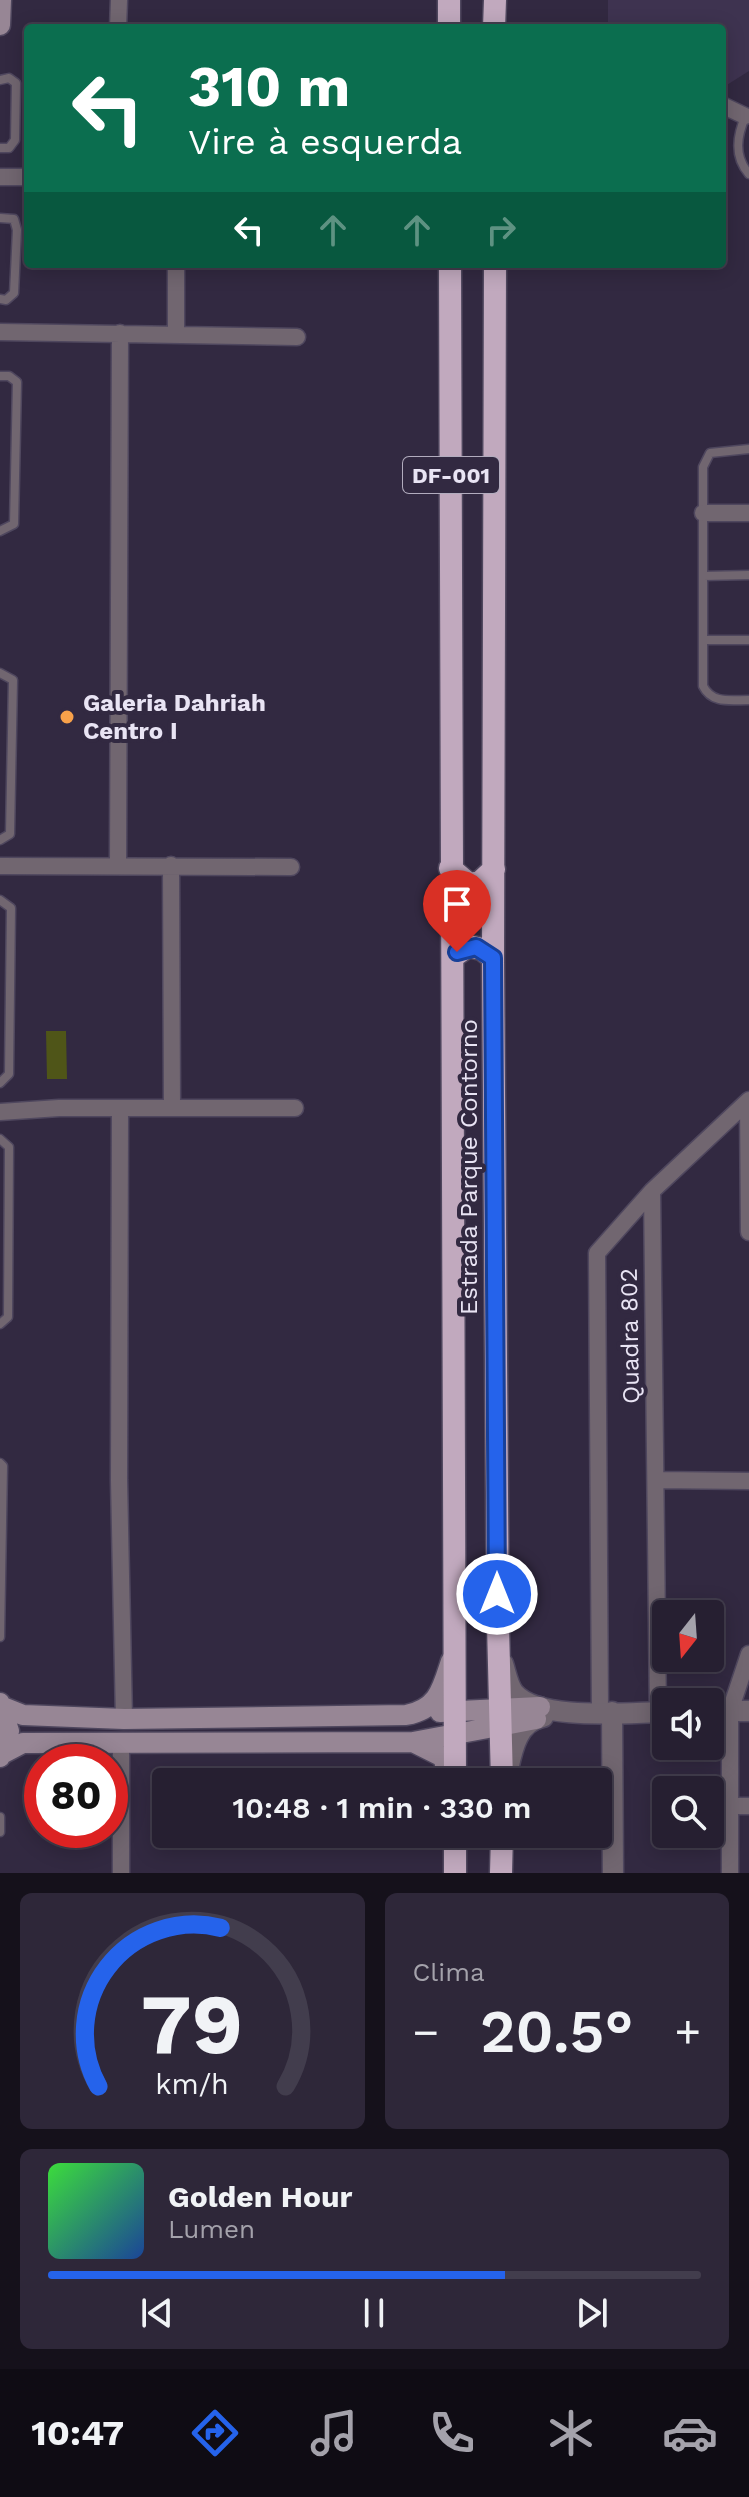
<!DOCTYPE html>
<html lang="pt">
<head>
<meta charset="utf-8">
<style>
  body { margin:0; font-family:"Work Sans",sans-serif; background:#2e2739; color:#f1f3f6; height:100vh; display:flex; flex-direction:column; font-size:30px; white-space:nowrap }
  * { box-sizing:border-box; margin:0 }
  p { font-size:26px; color:#a4a2ab }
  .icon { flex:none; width:44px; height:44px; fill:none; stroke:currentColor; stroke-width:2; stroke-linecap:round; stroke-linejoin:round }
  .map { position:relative; height:1873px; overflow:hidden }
  .panel { display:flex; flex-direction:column; gap:20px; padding:20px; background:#15111b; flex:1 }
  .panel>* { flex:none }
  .top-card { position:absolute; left:24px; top:24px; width:702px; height:244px; border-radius:8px; box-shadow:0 4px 20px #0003,0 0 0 2px #423d4d; background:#0b6e4f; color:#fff; overflow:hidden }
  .needle { width:52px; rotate:197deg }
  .fabs { position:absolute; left:652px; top:1600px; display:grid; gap:16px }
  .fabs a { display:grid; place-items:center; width:72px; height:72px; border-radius:8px; background:#261f31; box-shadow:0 4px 20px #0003,0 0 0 2px #423d4d; font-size:40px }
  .speed { position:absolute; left:24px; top:1744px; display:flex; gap:16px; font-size:40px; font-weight:700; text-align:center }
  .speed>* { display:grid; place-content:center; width:104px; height:104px; border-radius:50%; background:#261f31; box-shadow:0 4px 20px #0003,0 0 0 2px #423d4d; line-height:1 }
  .speed .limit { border:12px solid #d22; background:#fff; color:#111 }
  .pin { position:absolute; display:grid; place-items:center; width:68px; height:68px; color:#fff; margin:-82px -34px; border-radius:50% 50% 50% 0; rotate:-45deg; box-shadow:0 0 8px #0007 }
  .pin .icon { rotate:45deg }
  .me { position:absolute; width:88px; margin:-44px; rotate:0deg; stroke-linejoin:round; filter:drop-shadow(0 0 6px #0008) }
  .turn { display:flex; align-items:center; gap:28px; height:168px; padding:0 32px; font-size:36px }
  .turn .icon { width:104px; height:104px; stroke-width:2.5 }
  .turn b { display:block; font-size:56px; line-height:68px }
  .lanes { display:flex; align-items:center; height:76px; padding:0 32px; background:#0003; justify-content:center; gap:40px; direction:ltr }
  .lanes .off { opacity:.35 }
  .big { font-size:60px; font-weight:600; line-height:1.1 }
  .panel .widget { flex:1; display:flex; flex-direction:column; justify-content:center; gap:12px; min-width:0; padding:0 28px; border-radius:12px; background:#2e2739 }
  .panel .dial { align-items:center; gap:0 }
  .dial svg { height:208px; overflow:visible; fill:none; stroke:#423d4d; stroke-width:7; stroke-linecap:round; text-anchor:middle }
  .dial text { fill:#f1f3f6; stroke:none }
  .song { display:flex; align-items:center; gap:24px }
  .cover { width:96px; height:96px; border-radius:12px; background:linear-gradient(135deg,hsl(120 70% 55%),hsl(220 70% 35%)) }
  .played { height:8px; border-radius:4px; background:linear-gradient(90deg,#2563eb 70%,#423d4d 70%) }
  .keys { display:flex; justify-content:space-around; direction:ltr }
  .heat { display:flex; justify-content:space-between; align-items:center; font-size:44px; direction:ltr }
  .panel .tiles { flex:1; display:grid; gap:20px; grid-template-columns:1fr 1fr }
  .widget:last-child { grid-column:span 2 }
  .trip { position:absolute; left:152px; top:1768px; width:460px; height:80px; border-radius:8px; background:#261f31; box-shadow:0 4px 20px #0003,0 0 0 2px #423d4d; font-weight:600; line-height:80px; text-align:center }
  .dock { display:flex; height:128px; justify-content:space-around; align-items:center; background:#0f0c14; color:#a4a2ab }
  .dock .icon { width:56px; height:56px }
  .dock .selected { color:#2563eb }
  .dock b { font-size:36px; color:#f1f3f6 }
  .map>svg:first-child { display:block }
  .built { fill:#3e3350 }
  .green { fill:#4f5518 }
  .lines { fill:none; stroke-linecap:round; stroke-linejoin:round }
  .service-casing { stroke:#4f475e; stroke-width:11 }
  .minor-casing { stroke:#4f475e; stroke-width:19 }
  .tertiary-casing { stroke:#4f475e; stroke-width:23 }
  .secondary-casing { stroke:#4f475e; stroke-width:23 }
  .trunk-casing { stroke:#4f475e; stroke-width:25 }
  .service { stroke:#716670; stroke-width:8 }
  .minor { stroke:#716670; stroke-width:16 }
  .tertiary { stroke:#716670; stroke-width:20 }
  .secondary { stroke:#978695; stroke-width:20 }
  .trunk { stroke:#c1a9be; stroke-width:22 }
  .route-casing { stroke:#184099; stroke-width:20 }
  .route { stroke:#2563eb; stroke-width:14 }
  .poi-dot { fill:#f8a14a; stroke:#322941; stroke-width:3 }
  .labels { text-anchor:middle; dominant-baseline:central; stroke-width:8; stroke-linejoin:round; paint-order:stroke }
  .shield { fill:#322941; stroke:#b2acbe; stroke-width:2 }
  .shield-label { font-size:22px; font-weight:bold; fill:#e9e4f4 }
  .poi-label { font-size:24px; font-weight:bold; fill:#e9e4f4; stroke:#322941; text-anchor:start }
  .street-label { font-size:24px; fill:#e9e4f4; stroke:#322941 }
</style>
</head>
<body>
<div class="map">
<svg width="749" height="1873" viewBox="0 0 749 1873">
  <rect width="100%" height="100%" fill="#322941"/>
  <!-- built -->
  <path class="built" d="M608,0H749V71L722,88V28H608Z"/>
  <!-- green -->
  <path class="green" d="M46,1031H66L67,1079H47Z"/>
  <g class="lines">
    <!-- service casing -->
    <g class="service-casing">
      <path id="service" d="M0,80L9,78L16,83L15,140L9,148H0
        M746,115C737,135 733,156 749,174
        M0,218L14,219L17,230L14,293L6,300L0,299
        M0,376H9L17,382L14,524L0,531
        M749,449L710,453L703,467V686C712,704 730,700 749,700
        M703,576L749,575
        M703,640H749
        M0,673L13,680L10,834L0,840
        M0,900L11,908L9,1074L0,1083
        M0,1139L9,1147L8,1317L0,1324
        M0,1463L3,1466L0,1637
        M0,1817V1832"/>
    </g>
    <!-- minor casing -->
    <g class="minor-casing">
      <path id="minor" d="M118,28L119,0
        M722,105L745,116
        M0,177H28
        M0,332L297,337
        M176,334V264
        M703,513H749
        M118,865L120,333
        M171,865L172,1107
        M0,866L291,867
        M748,1102L749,1232
        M120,1108L119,1480L124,1719
        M0,1112L59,1108H295
        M652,1191L658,1712
        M657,1480L749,1481
        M600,1712L597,1253L652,1191L749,1100
        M121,1742V1873
        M729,1806H749
        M730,1873V1711L749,1654"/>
    </g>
    <!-- tertiary casing -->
    <g class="tertiary-casing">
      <path id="tertiary" d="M503,1664C506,1673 508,1686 514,1693C539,1722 630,1712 666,1712
        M710,1711H749
        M612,1712L613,1873
        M507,1774C512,1752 516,1722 543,1717"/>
    </g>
    <!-- secondary casing -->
    <g class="secondary-casing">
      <path id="secondary" d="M0,25L1,0
        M0,1703L9,1731L0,1757
        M3,1707L23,1715L124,1719L406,1715C438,1709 442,1689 451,1661
        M440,1712L540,1707
        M413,1742L536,1719
        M2,1754L23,1743L413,1742L443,1757L450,1782"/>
    </g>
    <!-- trunk casing -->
    <g class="trunk-casing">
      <path id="trunk" d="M449,0V28
        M494,28L495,0
        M450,264L455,1782
        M495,264L493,958L498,1626L502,1782
        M450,868L469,884L480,882L494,869
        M453,957L468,946L482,949L493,958
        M455,1873V1834
        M501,1873L502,1834"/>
    </g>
    <!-- service -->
    <use href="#service" class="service"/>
    <!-- minor -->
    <use href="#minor" class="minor"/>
    <!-- tertiary -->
    <use href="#tertiary" class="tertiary"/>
    <!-- secondary -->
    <use href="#secondary" class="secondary"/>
    <!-- trunk -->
    <use href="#trunk" class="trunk"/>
  </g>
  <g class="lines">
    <!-- route casing -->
    <g class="route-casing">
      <path id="route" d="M457,952L476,947L493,958L497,1594"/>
    </g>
    <!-- route -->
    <use href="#route" class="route"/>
  </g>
  <!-- markers -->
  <circle class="poi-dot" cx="67" cy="717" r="8"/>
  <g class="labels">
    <!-- shield labels -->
    <rect class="shield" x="403" y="457" width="96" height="36" rx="6"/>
    <g class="shield-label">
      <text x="451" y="475">DF-001</text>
    </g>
    <!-- poi labels -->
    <g class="poi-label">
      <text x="83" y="703">Galeria Dahriah<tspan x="83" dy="28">Centro I</tspan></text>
    </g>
    <!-- street labels -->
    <g class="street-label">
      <text transform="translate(469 1167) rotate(-90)">Estrada Parque Contorno</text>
      <text transform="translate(630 1336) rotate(-91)">Quadra 802</text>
    </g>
  </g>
</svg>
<div class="fabs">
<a><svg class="needle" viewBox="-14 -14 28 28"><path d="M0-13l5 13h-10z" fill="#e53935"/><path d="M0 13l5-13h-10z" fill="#a4a2ab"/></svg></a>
<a><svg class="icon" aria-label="sound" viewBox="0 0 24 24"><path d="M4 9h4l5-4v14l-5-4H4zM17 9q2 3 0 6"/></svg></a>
<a><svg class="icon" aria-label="search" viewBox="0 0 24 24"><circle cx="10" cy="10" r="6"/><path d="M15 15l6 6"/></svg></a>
</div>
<div class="speed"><div class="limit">80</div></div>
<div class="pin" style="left:457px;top:952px;background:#d93025"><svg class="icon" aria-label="arrive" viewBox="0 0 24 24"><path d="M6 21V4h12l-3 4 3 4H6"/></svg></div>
<svg class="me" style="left:497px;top:1594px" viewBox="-20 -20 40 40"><circle r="17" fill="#2563eb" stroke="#fff" stroke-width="3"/><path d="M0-11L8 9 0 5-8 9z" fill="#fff"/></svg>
<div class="trip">10:48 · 1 min · 330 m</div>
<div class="top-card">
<div class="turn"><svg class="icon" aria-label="left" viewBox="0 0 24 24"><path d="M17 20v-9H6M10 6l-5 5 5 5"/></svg><div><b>310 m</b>Vire à esquerda</div></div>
<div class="lanes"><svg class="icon" aria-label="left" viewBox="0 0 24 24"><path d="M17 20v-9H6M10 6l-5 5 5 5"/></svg><svg class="icon off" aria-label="ahead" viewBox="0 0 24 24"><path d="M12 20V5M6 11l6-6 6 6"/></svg><svg class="icon off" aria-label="ahead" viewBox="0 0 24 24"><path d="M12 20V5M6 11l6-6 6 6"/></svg><svg class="icon off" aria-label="right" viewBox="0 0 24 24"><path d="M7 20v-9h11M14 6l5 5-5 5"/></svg></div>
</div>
</div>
<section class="panel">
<div class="tiles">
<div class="widget dial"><svg viewBox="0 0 100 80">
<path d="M14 69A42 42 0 1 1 86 69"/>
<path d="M14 69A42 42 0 0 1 61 8" stroke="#2563eb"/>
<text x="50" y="56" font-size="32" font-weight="700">79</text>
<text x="50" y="72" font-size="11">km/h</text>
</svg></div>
<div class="widget"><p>Clima</p>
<div class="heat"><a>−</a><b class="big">20.5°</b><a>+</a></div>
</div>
<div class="widget">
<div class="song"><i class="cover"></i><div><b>Golden Hour</b><p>Lumen</p></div></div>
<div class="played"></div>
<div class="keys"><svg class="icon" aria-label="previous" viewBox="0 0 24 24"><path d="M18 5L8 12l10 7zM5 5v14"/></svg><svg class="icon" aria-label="pause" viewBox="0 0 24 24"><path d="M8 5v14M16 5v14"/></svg><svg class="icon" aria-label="next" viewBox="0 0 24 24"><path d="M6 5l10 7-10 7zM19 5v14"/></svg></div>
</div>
</div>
</section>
<nav class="dock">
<b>10:47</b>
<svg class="icon selected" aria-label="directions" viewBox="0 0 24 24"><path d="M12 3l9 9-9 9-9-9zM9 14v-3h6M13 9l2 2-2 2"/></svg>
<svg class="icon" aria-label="music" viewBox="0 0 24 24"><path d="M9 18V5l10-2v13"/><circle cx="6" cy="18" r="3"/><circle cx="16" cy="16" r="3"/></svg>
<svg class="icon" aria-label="phone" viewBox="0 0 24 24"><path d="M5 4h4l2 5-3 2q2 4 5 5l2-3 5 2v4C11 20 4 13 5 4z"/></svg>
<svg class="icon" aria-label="climate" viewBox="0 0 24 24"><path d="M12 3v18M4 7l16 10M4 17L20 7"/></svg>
<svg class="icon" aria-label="car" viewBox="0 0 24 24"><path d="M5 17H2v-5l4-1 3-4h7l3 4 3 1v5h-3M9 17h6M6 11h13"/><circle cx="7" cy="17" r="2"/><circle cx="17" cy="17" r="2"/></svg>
</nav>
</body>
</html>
